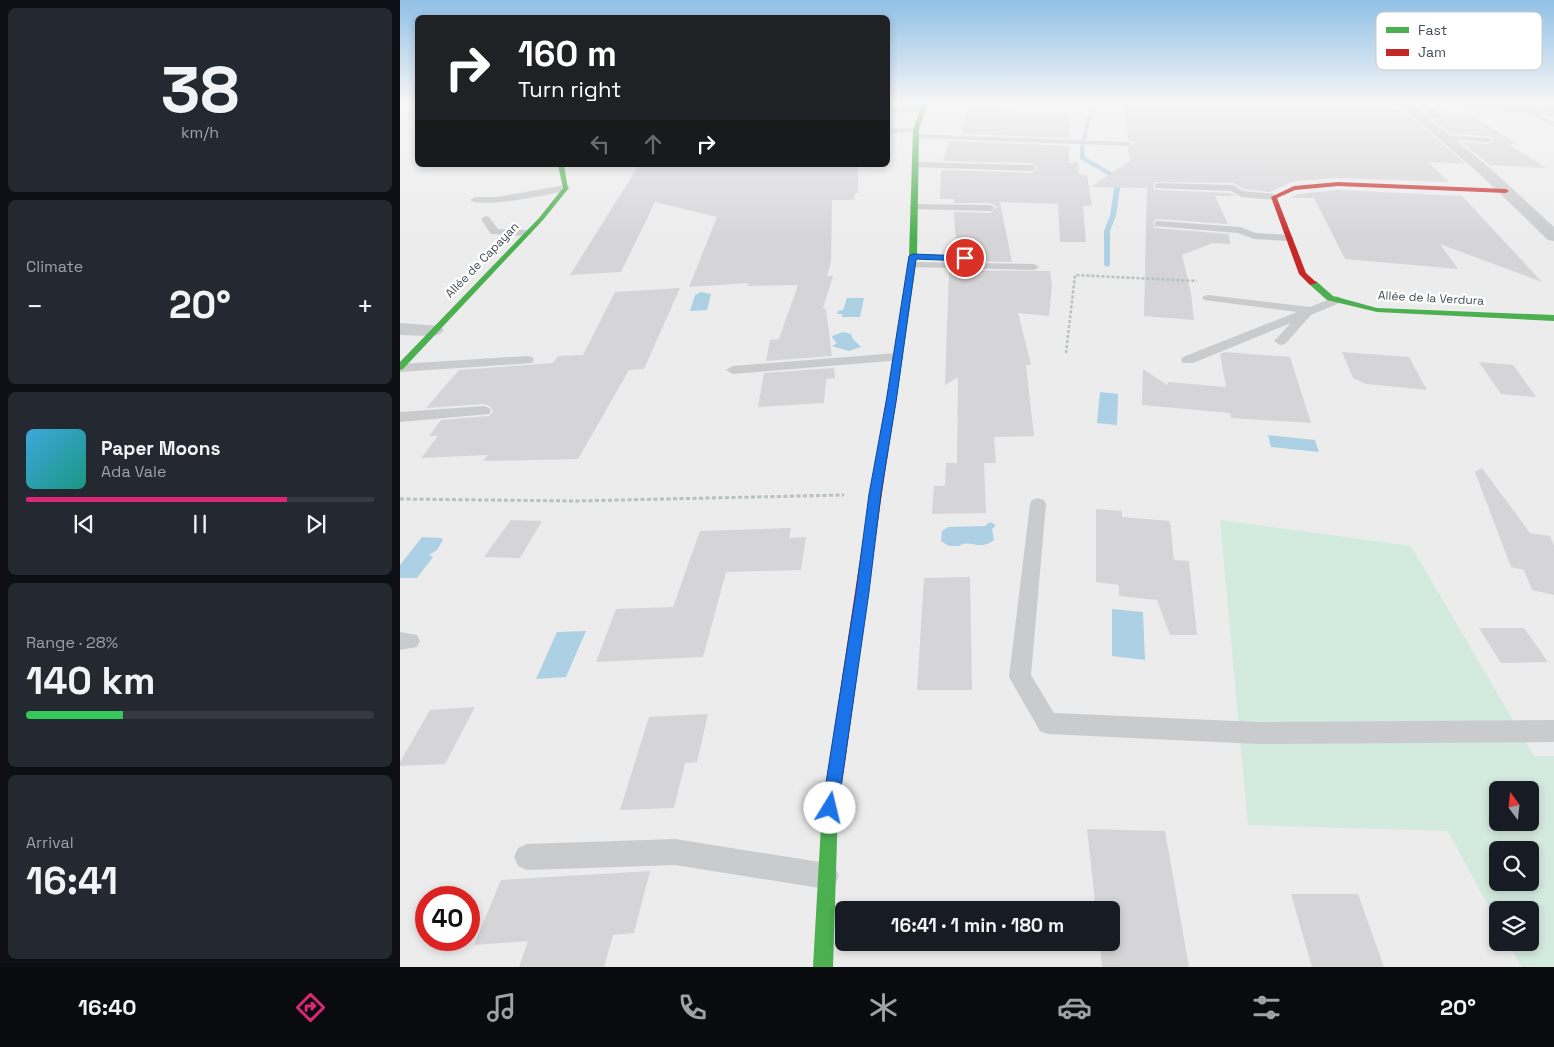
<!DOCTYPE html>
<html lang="en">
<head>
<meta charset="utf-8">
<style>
  body { margin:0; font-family:"Space Grotesk",sans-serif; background:#242831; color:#f1f3f6; height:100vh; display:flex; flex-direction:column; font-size:19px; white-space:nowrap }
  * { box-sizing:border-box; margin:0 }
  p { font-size:16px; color:#9ea1a6 }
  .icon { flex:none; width:28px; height:28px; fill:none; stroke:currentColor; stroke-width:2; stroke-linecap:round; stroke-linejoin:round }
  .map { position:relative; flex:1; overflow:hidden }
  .side { display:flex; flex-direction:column; gap:8px; padding:8px; background:#0d0f14; width:400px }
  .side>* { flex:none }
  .hud { position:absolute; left:15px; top:15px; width:475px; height:152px; border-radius:8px; box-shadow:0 2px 8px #0003; background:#202124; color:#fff; overflow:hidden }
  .needle { width:32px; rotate:345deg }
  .controls { position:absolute; left:1089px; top:781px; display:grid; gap:10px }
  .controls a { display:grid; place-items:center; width:50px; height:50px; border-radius:8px; background:#171b24; box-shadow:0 2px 8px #0003; font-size:25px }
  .speed { position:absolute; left:15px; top:886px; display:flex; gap:10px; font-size:25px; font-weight:700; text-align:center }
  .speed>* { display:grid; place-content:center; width:65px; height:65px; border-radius:50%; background:#171b24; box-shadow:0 2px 8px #0003; line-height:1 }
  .speed .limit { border:8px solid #d22; background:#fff; color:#111 }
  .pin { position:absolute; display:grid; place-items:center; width:42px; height:42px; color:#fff; margin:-21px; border:2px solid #fff; border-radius:50%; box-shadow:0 1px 5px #0007 }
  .me { position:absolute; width:55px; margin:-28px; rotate:9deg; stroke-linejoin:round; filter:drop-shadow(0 0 4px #0008) }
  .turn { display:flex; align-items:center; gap:18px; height:105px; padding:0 20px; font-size:22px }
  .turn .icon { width:65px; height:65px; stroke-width:2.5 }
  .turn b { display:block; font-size:35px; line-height:42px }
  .lanes { display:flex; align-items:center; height:48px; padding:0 20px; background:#0003; justify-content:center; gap:25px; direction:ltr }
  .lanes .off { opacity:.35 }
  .big { font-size:38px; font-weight:700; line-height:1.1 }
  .side .card { flex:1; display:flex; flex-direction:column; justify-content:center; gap:8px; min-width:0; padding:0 18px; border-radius:8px; background:#242831 }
  .side .dial { align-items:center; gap:0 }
  .dial b { font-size:65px; line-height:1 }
  .song { display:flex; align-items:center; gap:15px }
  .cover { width:60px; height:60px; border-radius:8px; background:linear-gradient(135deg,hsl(200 70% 55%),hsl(170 70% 35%)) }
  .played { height:5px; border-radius:2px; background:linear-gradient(90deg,#db2777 75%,#363941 75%) }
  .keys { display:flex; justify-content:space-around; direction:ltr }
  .heat { display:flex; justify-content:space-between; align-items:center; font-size:28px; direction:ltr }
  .charge { height:8px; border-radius:4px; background:linear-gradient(90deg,#34c759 28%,#363941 0) }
  .trip { position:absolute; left:435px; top:901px; width:285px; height:50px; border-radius:8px; background:#171b24; box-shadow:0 2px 8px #0003; font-weight:700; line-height:50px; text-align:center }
  .tabs { display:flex; height:80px; justify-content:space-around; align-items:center; background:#090b0e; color:#9ea1a6 }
  .tabs .icon { width:35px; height:35px }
  .tabs .on { color:#db2777 }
  .tabs b { font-size:22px; color:#f1f3f6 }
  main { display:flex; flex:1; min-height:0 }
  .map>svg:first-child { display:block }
  .green { fill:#d3eade; fill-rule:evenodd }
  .water { fill:#acd1e4 }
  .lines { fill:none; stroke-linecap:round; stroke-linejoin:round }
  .stream { fill:#acd1e4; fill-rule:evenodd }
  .building { fill:#d5d4d7 }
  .path-far1 { stroke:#b7c1be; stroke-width:2.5; stroke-dasharray:3 2; stroke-linecap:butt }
  .path { stroke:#b7c1be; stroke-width:3; stroke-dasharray:4 2.5; stroke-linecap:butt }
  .lane { fill:#c9cbcd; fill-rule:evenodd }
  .street { fill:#c9cbcd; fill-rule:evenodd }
  .fast { fill:#4caf50; fill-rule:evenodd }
  .jam { fill:#c62828; fill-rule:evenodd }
  .route { fill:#1a73e8; stroke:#114b97 }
  .labels { text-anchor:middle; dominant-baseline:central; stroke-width:4.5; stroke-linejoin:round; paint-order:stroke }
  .far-street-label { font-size:12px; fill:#464d56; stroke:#fff }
  .key { fill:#fff; stroke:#c8cacc; stroke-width:1 }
  .key-label { font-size:14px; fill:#464d56 }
</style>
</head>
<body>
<main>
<section class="side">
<div class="card dial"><b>38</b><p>km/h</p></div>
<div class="card"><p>Climate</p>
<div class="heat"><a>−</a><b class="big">20°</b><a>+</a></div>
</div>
<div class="card">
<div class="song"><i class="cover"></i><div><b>Paper Moons</b><p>Ada Vale</p></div></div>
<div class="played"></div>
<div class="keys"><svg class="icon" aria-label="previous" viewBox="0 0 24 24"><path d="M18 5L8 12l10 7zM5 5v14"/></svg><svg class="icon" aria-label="pause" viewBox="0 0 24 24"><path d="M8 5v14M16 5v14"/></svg><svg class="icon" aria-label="next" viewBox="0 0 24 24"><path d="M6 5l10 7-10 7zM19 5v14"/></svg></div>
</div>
<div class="card"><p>Range · 28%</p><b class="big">140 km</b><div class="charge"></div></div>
<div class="card"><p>Arrival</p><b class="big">16:41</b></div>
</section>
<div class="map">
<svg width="1154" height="967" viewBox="0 0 1154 967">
  <rect width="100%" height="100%" fill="#edecec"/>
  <!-- green -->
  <path class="green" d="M820,520L1011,546L1134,756H1154V967H1122L1108,943L1130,942V910H1098L1097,922L1048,831L848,825ZM1098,790H1130V822H1098ZM1098,850H1130V882H1098Z"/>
  <!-- water -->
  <path class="water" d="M301,292L311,294L307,310L290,311L295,295Z
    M447,298H464L460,317H442V314H437L438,311L443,310Z
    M443,332L451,334L453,339L461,347L449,351L432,346L437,343L433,339L432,336Z
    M700,392L718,394L717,425L697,423Z
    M868,435L915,440L919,452L871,447Z
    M590,522L596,525L592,529L594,540C579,552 570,538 559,546H549L541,541L542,531L548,527L585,526Z
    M22,537L41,538L43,540L37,550L29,555L33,557L17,578H0V565Z
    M712,609L743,612L745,660L712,656Z
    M186,631L166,677L136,679L157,632Z"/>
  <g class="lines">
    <!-- stream -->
    <path class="stream" d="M691,103H695L686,139L684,140L682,139Z
      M682,144L684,145L685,157L711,172L721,181L716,216L710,231V265L707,267L704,265V231L710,216L715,181L708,175L680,159V145Z"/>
  </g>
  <!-- building -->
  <path class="building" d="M568,103H600L599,111L668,113L669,138L562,134Z
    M909,103H957L962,109L1002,110L1066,164L1028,162L1049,182L938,178L894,181L870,192L844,189L833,183L754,182L753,188L755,190L830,193L836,196H815L828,224L758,219L753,221L755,228L829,234L830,244L813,243L782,255L791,294L794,320L744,316L747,188L691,187L730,161L728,148L734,143L728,140L724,104L814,107L816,109L819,107L869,109L866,104L910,106Z
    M1040,111L1067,112L1117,144H1108L1146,168L1090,165L1061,142L1088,144L1094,139L1088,136L1051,134L1033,120L1041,118Z
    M549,141L669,146V163L678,162L679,174L687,175L692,206H683L686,242H660L658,204L600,202L612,262L557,261L554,212L590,213L597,207L590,203H554V199H540L541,170L632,173L638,168L632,163L543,161Z
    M239,165H458V193H455L454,200H432L431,262L427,276H433L423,308L426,309L432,356L366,361L370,340L379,339L398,285L347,286L349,283L289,287L317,217L255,202L221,272L170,275Z
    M938,190L1062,196L1142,282L1040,244L1058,269L945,259L914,198H890L898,194Z
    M557,270L650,271L652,285L649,316L618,313L631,365H626L634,436L594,437L596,463H584L586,513L532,514L534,486H545L546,463H557L558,377L545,385L549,271Z
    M280,288L244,369L229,370L178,459L83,461L88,455L21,458L38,436H29L41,420L89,416L93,412L91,407L84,404L26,408L59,370L153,363L158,356L183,355L215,292Z
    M824,352L890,357L911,423L831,418L830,413L742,405L743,369L767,385L768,382L826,387L820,354Z
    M942,352L1009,357L1027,390L966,384L953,378Z
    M1079,362L1113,365L1136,397L1101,394Z
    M434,368L435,378L426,379L424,403L358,407L364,373Z
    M1082,468L1130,533L1150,536L1154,546V595L1132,590L1124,570L1111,567L1075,472Z
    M696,509L722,511V517L770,521L774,560L789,561L797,635H770L757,600L719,596V585L696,582Z
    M111,520L142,521L120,558L84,557Z
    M391,528L389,538L406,537L401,570L326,572L303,657L196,662L216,609L273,607L300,531Z
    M570,577L572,690H517L524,578Z
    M1079,628H1124L1148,662L1101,663Z
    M75,707L45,764L0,766V762L30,710Z
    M308,714L297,762L285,763L274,808L220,810L249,717Z
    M687,829L765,831L789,967H702L700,942H711V910H696Z
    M250,871L234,933L213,935L204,967H119L128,941L74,945L101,880Z
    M891,894H958L984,967H912Z"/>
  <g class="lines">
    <!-- path-far1 -->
    <path class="path-far1" d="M666,353L675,275L797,281"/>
    <!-- path -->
    <path class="path" d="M0,499L176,501L444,495"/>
    <!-- lane -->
    <path class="lane" d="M813,103H819V105L816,107Z
      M1150,103L1154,105V110L1142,104Z
      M1032,108L1040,113V117L1019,119L1015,117L1031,113L1028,110Z
      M1128,108L1154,122V127L1126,111L1124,110Z
      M516,128H519V132L488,133V129Z
      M513,134L728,142L732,144L728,146L516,138H513Z
      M1040,135L1088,138L1092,140L1088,142L1043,139H1040Z
      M515,162L632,165L636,168L632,171L512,167L511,165Z
      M758,183L833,185L843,191L874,194L879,197L874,200L841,197L831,191L755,188V184Z
      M166,185L169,186V190C153,194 82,209 70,200L75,197H97Z
      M514,204L590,205L595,208L590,211L511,209L509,207Z
      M86,216L89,217L98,229L127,230L132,233L127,236L91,234L81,219Z
      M758,221L840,227L856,233L889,235L894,238L889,241L854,239L838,233L755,226V222Z
      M511,262L634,264L639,267L634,270L507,267L506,265Z
      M808,295L910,307L938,296L944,300L942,302L911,315L885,344L880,345L874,341L891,323L793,363H783L781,360L783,357L897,312L804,300L802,298L804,296Z
      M497,353L504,357L502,360L333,374L326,370L333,366Z
      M127,356L132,357L134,360L132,363L0,372V364Z
      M84,406L89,408L91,411L89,414L0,422V412Z
      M638,498L644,500L646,504L631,675L654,713L858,722L1154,720V742L858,744L648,734L640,731L609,677L630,504L632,500Z
      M0,632L17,635L20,641L17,647L0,650Z
      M275,839L426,863L435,867L439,876L435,885L426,889L275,865L127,870L118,866L114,857L118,848L127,844Z"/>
    <!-- street -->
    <path class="street" d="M997,103H1010L1091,169L1154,227V241L1148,240L1081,175Z
      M1052,103H1100L1154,108V116L1057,106Z
      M523,105L529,109L527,112L488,113V106Z
      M0,323L40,326L44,330L40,334L33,336L0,335Z"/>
    <!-- fast -->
    <path class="fast" d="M522,103H527L519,130L517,256L498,390L493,393L488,390L509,256L513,130Z
      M158,165H164L168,189L143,220L3,369L0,370V362L139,218L163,188Z
      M910,281H916L933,296L977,308L1154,315V321L977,312L927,300L910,285Z
      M436,762L442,764L444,770L438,808L433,967H413L422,808L428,770L430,764Z"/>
    <!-- jam -->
    <path class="jam" d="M938,182L1106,189L1109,191L1106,193L938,186L895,190L877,198L906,273L917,283L910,285L899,274L871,197L894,186Z
      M493,387L498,390C477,516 462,643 444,770L442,776L436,778L430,776L428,770C448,643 465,516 488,390Z"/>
  </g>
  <!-- sky -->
  <linearGradient id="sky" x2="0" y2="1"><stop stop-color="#90c0e6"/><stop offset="0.43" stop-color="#f7f6f6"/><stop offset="1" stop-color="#f7f6f6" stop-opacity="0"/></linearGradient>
  <rect width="1154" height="239" fill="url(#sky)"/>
  <!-- route -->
  <path class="route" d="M513,254L565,256L568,258L565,261L516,259L496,402L481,494L469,592L438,808L436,814L430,817L424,814L422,808L456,592L469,494L486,402L509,256Z"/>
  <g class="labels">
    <!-- far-street labels -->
    <g class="far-street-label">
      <text transform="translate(82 260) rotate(-46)">Allée de Capayan</text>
      <text transform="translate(1031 298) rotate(3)">Allée de la Verdura</text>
    </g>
  </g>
  <!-- legend -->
  <rect x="976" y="12" width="166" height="58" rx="8" class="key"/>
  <rect x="986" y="27" width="23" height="6" fill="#4caf50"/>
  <rect x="986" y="49" width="23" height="7" fill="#c62828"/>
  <g class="key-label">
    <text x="1018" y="35">Fast</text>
    <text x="1018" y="57">Jam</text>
  </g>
</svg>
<div class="controls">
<a><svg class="needle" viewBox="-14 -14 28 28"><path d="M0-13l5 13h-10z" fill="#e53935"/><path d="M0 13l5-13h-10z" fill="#9ea1a6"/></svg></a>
<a><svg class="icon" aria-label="search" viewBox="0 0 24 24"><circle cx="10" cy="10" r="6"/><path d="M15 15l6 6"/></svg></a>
<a><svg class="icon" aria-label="layers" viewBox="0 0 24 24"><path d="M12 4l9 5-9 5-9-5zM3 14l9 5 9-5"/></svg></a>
</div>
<div class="speed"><div class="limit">40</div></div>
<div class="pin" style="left:565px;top:258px;background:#d93025"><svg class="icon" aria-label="arrive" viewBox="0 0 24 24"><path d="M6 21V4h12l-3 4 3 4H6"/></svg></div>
<svg class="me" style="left:430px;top:808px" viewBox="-20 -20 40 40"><circle r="19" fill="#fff"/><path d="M0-13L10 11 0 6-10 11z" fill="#1a73e8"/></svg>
<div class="trip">16:41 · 1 min · 180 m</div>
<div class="hud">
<div class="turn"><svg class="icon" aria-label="right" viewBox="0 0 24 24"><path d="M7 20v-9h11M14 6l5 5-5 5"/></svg><div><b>160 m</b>Turn right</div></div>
<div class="lanes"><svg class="icon off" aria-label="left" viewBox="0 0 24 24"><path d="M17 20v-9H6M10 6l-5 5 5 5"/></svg><svg class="icon off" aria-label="ahead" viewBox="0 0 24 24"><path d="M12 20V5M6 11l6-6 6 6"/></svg><svg class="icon" aria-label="right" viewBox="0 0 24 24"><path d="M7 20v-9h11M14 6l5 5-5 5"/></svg></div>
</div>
</div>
</main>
<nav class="tabs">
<b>16:40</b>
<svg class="icon on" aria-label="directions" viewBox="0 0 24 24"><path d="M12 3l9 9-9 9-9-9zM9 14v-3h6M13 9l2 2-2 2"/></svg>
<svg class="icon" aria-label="music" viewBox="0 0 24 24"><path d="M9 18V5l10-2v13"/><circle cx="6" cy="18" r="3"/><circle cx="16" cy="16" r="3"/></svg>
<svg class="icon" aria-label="phone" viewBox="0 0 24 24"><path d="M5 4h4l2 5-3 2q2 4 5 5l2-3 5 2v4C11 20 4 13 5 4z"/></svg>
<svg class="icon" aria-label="climate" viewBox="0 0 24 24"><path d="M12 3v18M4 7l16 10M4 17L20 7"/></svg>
<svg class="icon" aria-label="car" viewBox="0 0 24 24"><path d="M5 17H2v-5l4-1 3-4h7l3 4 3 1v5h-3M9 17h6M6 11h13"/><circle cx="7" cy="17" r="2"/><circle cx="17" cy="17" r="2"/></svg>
<svg class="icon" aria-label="filters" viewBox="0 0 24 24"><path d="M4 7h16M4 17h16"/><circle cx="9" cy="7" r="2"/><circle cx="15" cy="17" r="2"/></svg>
<b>20°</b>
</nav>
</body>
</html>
